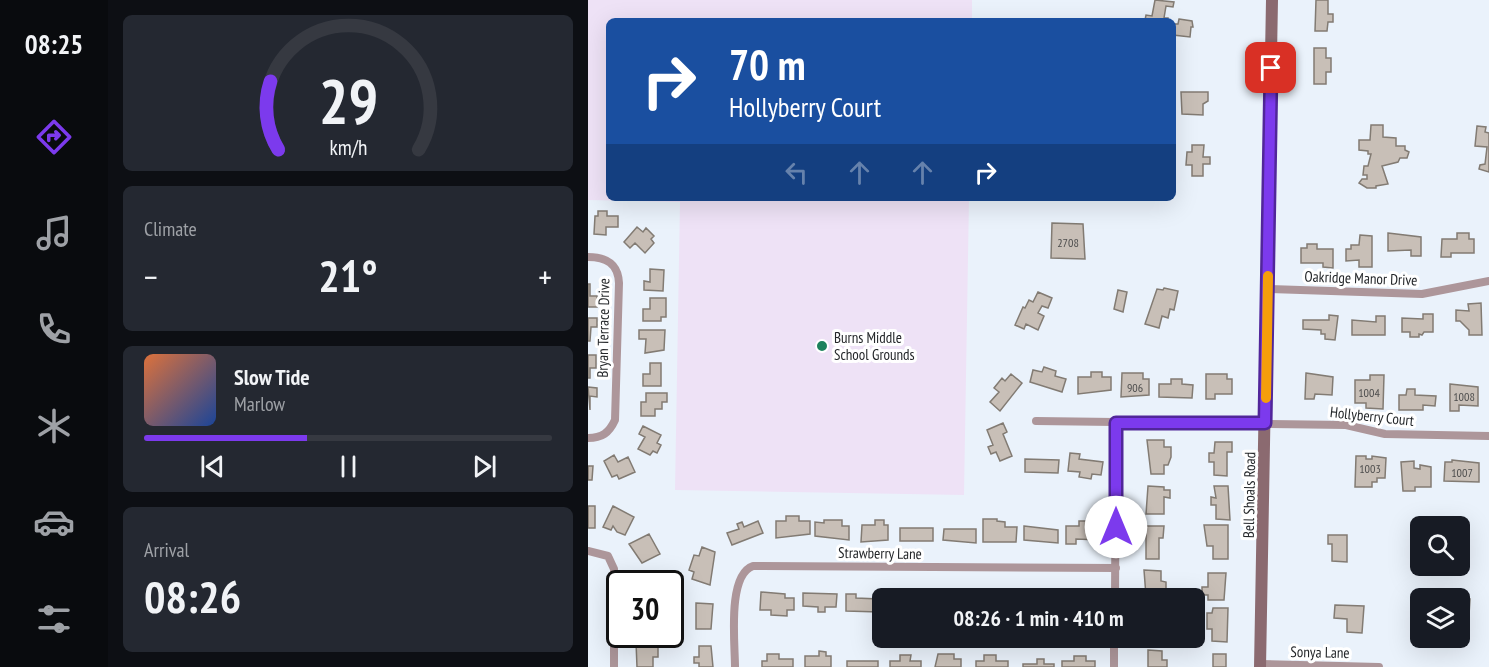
<!DOCTYPE html>
<html lang="en">
<head>
<meta charset="utf-8">
<style>
  body { margin:0; font-family:"PT Sans Narrow",sans-serif; background:#242831; color:#f1f3f6; height:100vh; display:flex; flex-direction:column; font-size:22px; white-space:nowrap }
  * { box-sizing:border-box; margin:0 }
  p { font-size:20px; color:#9ea1a6 }
  .icon { flex:none; width:33px; height:33px; fill:none; stroke:currentColor; stroke-width:2; stroke-linecap:round; stroke-linejoin:round }
  .map { position:relative; flex:1; overflow:hidden }
  .sheet { display:flex; flex-direction:column; gap:15px; padding:15px; background:#0d0f14; width:480px }
  .sheet>* { flex:none }
  .hud { position:absolute; left:18px; top:18px; width:570px; height:183px; border-radius:9px; box-shadow:0 6px 24px #0002; background:#1a4fa0; color:#fff; overflow:hidden }
  .fabs { position:absolute; left:822px; top:516px; display:grid; gap:12px }
  .fabs a { display:grid; place-items:center; width:60px; height:60px; border-radius:9px; background:#171b24; box-shadow:0 6px 24px #0002; font-size:30px }
  .speed { position:absolute; left:18px; top:570px; display:flex; gap:12px; font-size:30px; font-weight:700; text-align:center }
  .speed>* { display:grid; place-content:center; width:78px; height:78px; border-radius:50%; background:#171b24; box-shadow:0 6px 24px #0002; line-height:1 }
  .speed .limit { border:3px solid #111; border-radius:9px; background:#fff; color:#111 }
  .pin { position:absolute; display:grid; place-items:center; width:51px; height:51px; color:#fff; margin:-26px; border-radius:12px; box-shadow:0 3px 9px #0006 }
  .me { position:absolute; width:66px; margin:-33px; rotate:0deg; stroke-linejoin:round; filter:drop-shadow(0 0 4px #0008) }
  .turn { display:flex; align-items:center; gap:21px; height:126px; padding:0 24px; font-size:27px }
  .turn .icon { width:78px; height:78px; stroke-width:2.5 }
  .turn b { display:block; font-size:42px; line-height:51px }
  .lanes { display:flex; align-items:center; height:57px; padding:0 24px; background:#0003; justify-content:center; gap:30px; direction:ltr }
  .lanes .off { opacity:.35 }
  .big { font-size:45px; font-weight:600; line-height:1.1 }
  .sheet .widget { flex:1; display:flex; flex-direction:column; justify-content:center; gap:9px; min-width:0; padding:0 21px; border-radius:9px; background:#242831 }
  .sheet .dial { align-items:center; gap:0 }
  .dial svg { height:156px; overflow:visible; fill:none; stroke:#363941; stroke-width:7; stroke-linecap:round; text-anchor:middle }
  .dial text { fill:#f1f3f6; stroke:none }
  .song { display:flex; align-items:center; gap:18px }
  .cover { width:72px; height:72px; border-radius:9px; background:linear-gradient(135deg,hsl(20 70% 55%),hsl(220 70% 35%)) }
  .played { height:6px; border-radius:3px; background:linear-gradient(90deg,#7c3aed 40%,#363941 40%) }
  .keys { display:flex; justify-content:space-around; direction:ltr }
  .heat { display:flex; justify-content:space-between; align-items:center; font-size:33px; direction:ltr }
  .trip { position:absolute; left:284px; top:588px; width:333px; height:60px; border-radius:9px; background:#171b24; box-shadow:0 6px 24px #0002; font-weight:600; line-height:60px; text-align:center }
  main { display:flex; flex:1; min-height:0 }
  .dock { display:flex; flex-direction:column; width:108px; justify-content:space-around; align-items:center; background:#090b0e; color:#9ea1a6 }
  .dock .icon { width:42px; height:42px }
  .dock .current { color:#7c3aed }
  .dock b { font-size:27px; color:#f1f3f6 }
  .map>svg:first-child { display:block }
  .education { fill:#eee2f6 }
  .building { fill:#c8bfb7; stroke:#827b73; stroke-width:1.5 }
  .lines { fill:none; stroke-linecap:round; stroke-linejoin:round }
  .minor { stroke:#ad969a; stroke-width:8 }
  .secondary { stroke:#8b6a70; stroke-width:12 }
  .route-casing { stroke:#51269a; stroke-width:15 }
  .route { stroke:#7c3aed; stroke-width:10 }
  .slow { stroke:#f59e0b; stroke-width:10 }
  .poi-dot { fill:#1c825c; stroke:#fff; stroke-width:2 }
  .labels { text-anchor:middle; dominant-baseline:central; stroke-width:6; stroke-linejoin:round; paint-order:stroke }
  .number-label { font-size:12px; fill:#4d4d4d }
  .street-label { font-size:15px; fill:#24272a; stroke:#fff }
  .poi-label { font-size:15px; fill:#24272a; stroke:#fff; text-anchor:start }
</style>
</head>
<body>
<main>
<nav class="dock">
<b>08:25</b>
<svg class="icon current" aria-label="directions" viewBox="0 0 24 24"><path d="M12 3l9 9-9 9-9-9zM9 14v-3h6M13 9l2 2-2 2"/></svg>
<svg class="icon" aria-label="music" viewBox="0 0 24 24"><path d="M9 18V5l10-2v13"/><circle cx="6" cy="18" r="3"/><circle cx="16" cy="16" r="3"/></svg>
<svg class="icon" aria-label="phone" viewBox="0 0 24 24"><path d="M5 4h4l2 5-3 2q2 4 5 5l2-3 5 2v4C11 20 4 13 5 4z"/></svg>
<svg class="icon" aria-label="climate" viewBox="0 0 24 24"><path d="M12 3v18M4 7l16 10M4 17L20 7"/></svg>
<svg class="icon" aria-label="car" viewBox="0 0 24 24"><path d="M5 17H2v-5l4-1 3-4h7l3 4 3 1v5h-3M9 17h6M6 11h13"/><circle cx="7" cy="17" r="2"/><circle cx="17" cy="17" r="2"/></svg>
<svg class="icon" aria-label="filters" viewBox="0 0 24 24"><path d="M4 7h16M4 17h16"/><circle cx="9" cy="7" r="2"/><circle cx="15" cy="17" r="2"/></svg>
</nav>
<section class="sheet">
<div class="widget dial"><svg viewBox="0 0 100 80">
<path d="M14 69A42 42 0 1 1 86 69"/>
<path d="M14 69A42 42 0 0 1 10 34" stroke="#7c3aed"/>
<text x="50" y="56" font-size="32" font-weight="700">29</text>
<text x="50" y="72" font-size="11">km/h</text>
</svg></div>
<div class="widget"><p>Climate</p>
<div class="heat"><a>−</a><b class="big">21°</b><a>+</a></div>
</div>
<div class="widget">
<div class="song"><i class="cover"></i><div><b>Slow Tide</b><p>Marlow</p></div></div>
<div class="played"></div>
<div class="keys"><svg class="icon" aria-label="previous" viewBox="0 0 24 24"><path d="M18 5L8 12l10 7zM5 5v14"/></svg><svg class="icon" aria-label="pause" viewBox="0 0 24 24"><path d="M8 5v14M16 5v14"/></svg><svg class="icon" aria-label="next" viewBox="0 0 24 24"><path d="M6 5l10 7-10 7zM19 5v14"/></svg></div>
</div>
<div class="widget"><p>Arrival</p><b class="big">08:26</b></div>
</section>
<div class="map">
<svg width="901" height="667" viewBox="0 0 901 667">
  <rect width="100%" height="100%" fill="#eaf2fb"/>
  <!-- education -->
  <path class="education" d="M0,0H384V21H21V198H381L376,495L87,490L92,202L0,200Z"/>
  <!-- building -->
  <path class="building" d="M567,0L586,2L585,7L578,6L576,18H580V21L557,20L558,15L564,16Z
    M728,0H740V14H745V22H740L739,31H727Z
    M591,19L604,21L605,27H603L602,37L585,35V24H590Z
    M726,48H738V58H743V72H738V84H726Z
    M593,92H620V101L615,104V115L594,114Z
    M783,125H795V137L808,138V146H817V150L821,152L819,158H812L810,162L794,166L800,184L788,186V188H779L771,183L774,179H779V175H775L776,166H780L783,154H780V151L771,150V140H782Z
    M889,126L898,127L897,132L901,133V172L891,169L892,165L897,164L899,147L887,146Z
    M604,145H616L615,157H622V164H615V176H604V165H598L599,152H604Z
    M10,211H19V216H30V227H18V235L6,234L7,216H10Z
    M464,223L495,224L497,259L463,258Z
    M49,227L55,232L58,228L66,236L63,239L66,243L57,253L47,243L42,248L36,242Z
    M800,233L833,237V256H823V250L800,251Z
    M869,233H881V239H886V253H863V257H853L854,239H869Z
    M772,235L784,236V267H771V260L758,261V249H763V245H771Z
    M719,244H729V249H745V268L735,267V263H713V248H719Z
    M62,269L76,270L75,291L56,290V281L62,282Z
    M0,284H2V296H9V307H0Z
    M576,288L590,291L586,310L582,309L580,318L574,316L571,328L557,324L569,289L575,290Z
    M530,290L539,292L535,312L526,309Z
    M450,292L464,298L460,308L454,306L450,313L456,316L450,330L438,324L436,329L427,325L435,307L437,308L441,300L445,302Z
    M62,298H78V317H73V321H55V309H62Z
    M893,303L894,335H881V330L872,321H868V310L881,311L880,304Z
    M835,314H845V332H836L834,335L831,334V337H822V332H814V318L835,319Z
    M741,315L750,316L747,340L737,339V334H733V330L715,329V320H741Z
    M788,316H797V335H764V320L788,322Z
    M0,318H9V327H3L2,341H0Z
    M51,330H77L76,350L57,353L58,339H51Z
    M0,355H8V368H2V378H0Z
    M62,363H73V386H55V374H62Z
    M456,367L468,371L467,376L478,379L474,392L442,382L445,370L454,372Z
    M503,372H514V377H523V390L490,394V377H503Z
    M534,373H555V379H561V395L533,397Z
    M718,373L745,377L744,395L727,394L726,399H717Z
    M423,374L434,383L412,411L402,402L411,392L406,388L414,378L417,381Z
    M618,374H639V379H644V394H627V399H618Z
    M782,375H796L795,409L778,408V403H767V380H782Z
    M583,379H594V384L605,385L604,398L571,397V384H583Z
    M862,384L890,387V406L871,405V411H862Z
    M0,387L9,388V397L2,396V410Z
    M819,389H827V395L848,396L847,406L835,405V410H811V395H818Z
    M58,393H79V402H74V409H67V416H53V402H58Z
    M415,423L419,432L415,434L424,456L412,461L408,452L403,454L400,447L405,445L399,430Z
    M55,426L73,435L69,443L73,445L69,453L65,451L62,455L50,449L57,437L51,434Z
    M559,440H576V447H583V457L580,465H576V474H563Z
    M627,442H644V452H639V476L626,475V462H621V453H626Z
    M482,453L492,454L491,459L515,462L513,475L504,474L503,479L491,477L492,472L480,471Z
    M26,455L30,462L40,457L47,472L31,479L29,475L24,477L16,461Z
    M768,456H778V459H784V456L798,458L797,478H789V482H784V487H767Z
    M437,459L471,460L470,473L437,472Z
    M864,460L891,463V482L856,481L857,462H864Z
    M826,461V468L832,469V465L843,467V487H827V491H815L813,462Z
    M0,466H5L4,480H0Z
    M560,486L576,487V490H582V498L576,497V514H558Z
    M626,486H640L642,520L628,519V505H623V497L628,498Z
    M0,506H7V528H0Z
    M25,506L46,517L37,535L29,532L25,526L23,530L15,527Z
    M198,516H211V521H222V534L188,538V521H198Z
    M395,519H409V521L417,522V527H429L428,542H395Z
    M236,520H254V526H261V540L227,536V522L236,523Z
    M287,520H296V525H300V540L273,542L274,525H287Z
    M170,521L175,533L144,545L139,533L151,529L149,524L154,522L156,527Z
    M491,521H502V527H512V540L488,539V544H478V526H491Z
    M616,525H640V559H625V546H619Z
    M436,526L470,530V543L436,540Z
    M558,526H576L575,538H571V559H558Z
    M312,528H345V541H312Z
    M356,529H388V543L355,540Z
    M61,534L72,554L54,563L41,544Z
    M740,535H759V562L744,561V544H740Z
    M114,547L127,552L122,585L104,579L106,572L101,570L106,555L111,556Z
    M556,570L573,571V581L578,582V592H573V597L558,596Z
    M620,573H638L636,600H620V595H614V587H620Z
    M55,576H65V582L72,584H55Z
    M173,592L197,594V598H206V610H199V616L183,615V610H172Z
    M215,593L249,594L248,607H237V612H230V607L215,606Z
    M845,593H855V598H844Z
    M258,594H268V598L291,599V612L258,611Z
    M316,595L328,596L333,598H304Z
    M345,596H378V598H345Z
    M872,599H882L881,615H872Z
    M108,603L125,604L123,629H108Z
    M747,605L776,606L774,633L759,632V619L746,618Z
    M625,608H640L639,642L624,641V629H619V613H624Z
    M48,642H70V657H65V667H49Z
    M111,646H123L125,667H111V663H106V657H111Z
    M560,650L574,651V660H579V667H560Z
    M231,651L238,652V656H243V667H217V656H231Z
    M179,654H191V659H205V667H174V661H179Z
    M350,654H366V659H373V667H347Z
    M625,654H638V667H625Z
    M312,655H323L322,661H333V667H302V661H312Z
    M396,655H408V661H420V667H388V661H396Z
    M486,656H498V661H507V667H474V661H486Z
    M449,659H456V664H466V667H435V664H449Z
    M259,661H290V667H259Z"/>
  <g class="lines">
    <!-- minor -->
    <path class="minor" d="M0,257C18,257 30,263 31,283L27,420C21,433 14,438 0,438
      M680,289L834,294L901,281
      M448,421L758,425L797,434L901,436
      M0,551L20,556L26,569V667
      M527,598L528,423
      M672,664L791,667
      M147,667C147,643 139,575 165,566L528,568
      M526,667V638"/>
    <!-- secondary -->
    <path class="secondary" d="M672,667L684,0"/>
  </g>
  <g class="lines">
    <!-- route casing -->
    <g class="route-casing">
      <path id="route" d="M528,527V423H677L683,68"/>
    </g>
    <!-- route -->
    <use href="#route" class="route"/>
    <!-- slow -->
    <path class="slow" d="M678,398L680,276"/>
  </g>
  <!-- markers -->
  <circle class="poi-dot" cx="234" cy="346" r="6"/>
  <g class="labels">
    <!-- number labels -->
    <g class="number-label">
      <text x="480" y="242">2708</text>
      <text x="547" y="387">906</text>
      <text x="781" y="392">1004</text>
      <text x="876" y="396">1008</text>
      <text x="782" y="468">1003</text>
      <text x="874" y="472">1007</text>
    </g>
    <!-- street labels -->
    <g class="street-label">
      <text transform="translate(773 278) rotate(2)">Oakridge Manor Drive</text>
      <text transform="translate(15 328) rotate(-89)">Bryan Terrace Drive</text>
      <text transform="translate(784 416) rotate(6)">Hollyberry Court</text>
      <text transform="translate(661 495) rotate(-89)">Bell Shoals Road</text>
      <text transform="translate(292 553) rotate(1)">Strawberry Lane</text>
      <text transform="translate(732 652) rotate(1)">Sonya Lane</text>
    </g>
    <!-- poi labels -->
    <g class="poi-label">
      <text x="246" y="337">Burns Middle<tspan x="246" dy="17">School Grounds</tspan></text>
    </g>
  </g>
</svg>
<div class="fabs">
<a><svg class="icon" aria-label="search" viewBox="0 0 24 24"><circle cx="10" cy="10" r="6"/><path d="M15 15l6 6"/></svg></a>
<a><svg class="icon" aria-label="layers" viewBox="0 0 24 24"><path d="M12 4l9 5-9 5-9-5zM3 14l9 5 9-5"/></svg></a>
</div>
<div class="speed"><div class="limit">30</div></div>
<div class="pin" style="left:683px;top:68px;background:#d93025"><svg class="icon" aria-label="arrive" viewBox="0 0 24 24"><path d="M6 21V4h12l-3 4 3 4H6"/></svg></div>
<svg class="me" style="left:528px;top:527px" viewBox="-20 -20 40 40"><circle r="19" fill="#fff"/><path d="M0-13L10 11 0 6-10 11z" fill="#7c3aed"/></svg>
<div class="trip">08:26 · 1 min · 410 m</div>
<div class="hud">
<div class="turn"><svg class="icon" aria-label="right" viewBox="0 0 24 24"><path d="M7 20v-9h11M14 6l5 5-5 5"/></svg><div><b>70 m</b>Hollyberry Court</div></div>
<div class="lanes"><svg class="icon off" aria-label="left" viewBox="0 0 24 24"><path d="M17 20v-9H6M10 6l-5 5 5 5"/></svg><svg class="icon off" aria-label="ahead" viewBox="0 0 24 24"><path d="M12 20V5M6 11l6-6 6 6"/></svg><svg class="icon off" aria-label="ahead" viewBox="0 0 24 24"><path d="M12 20V5M6 11l6-6 6 6"/></svg><svg class="icon" aria-label="right" viewBox="0 0 24 24"><path d="M7 20v-9h11M14 6l5 5-5 5"/></svg></div>
</div>
</div>
</main>
</body>
</html>
